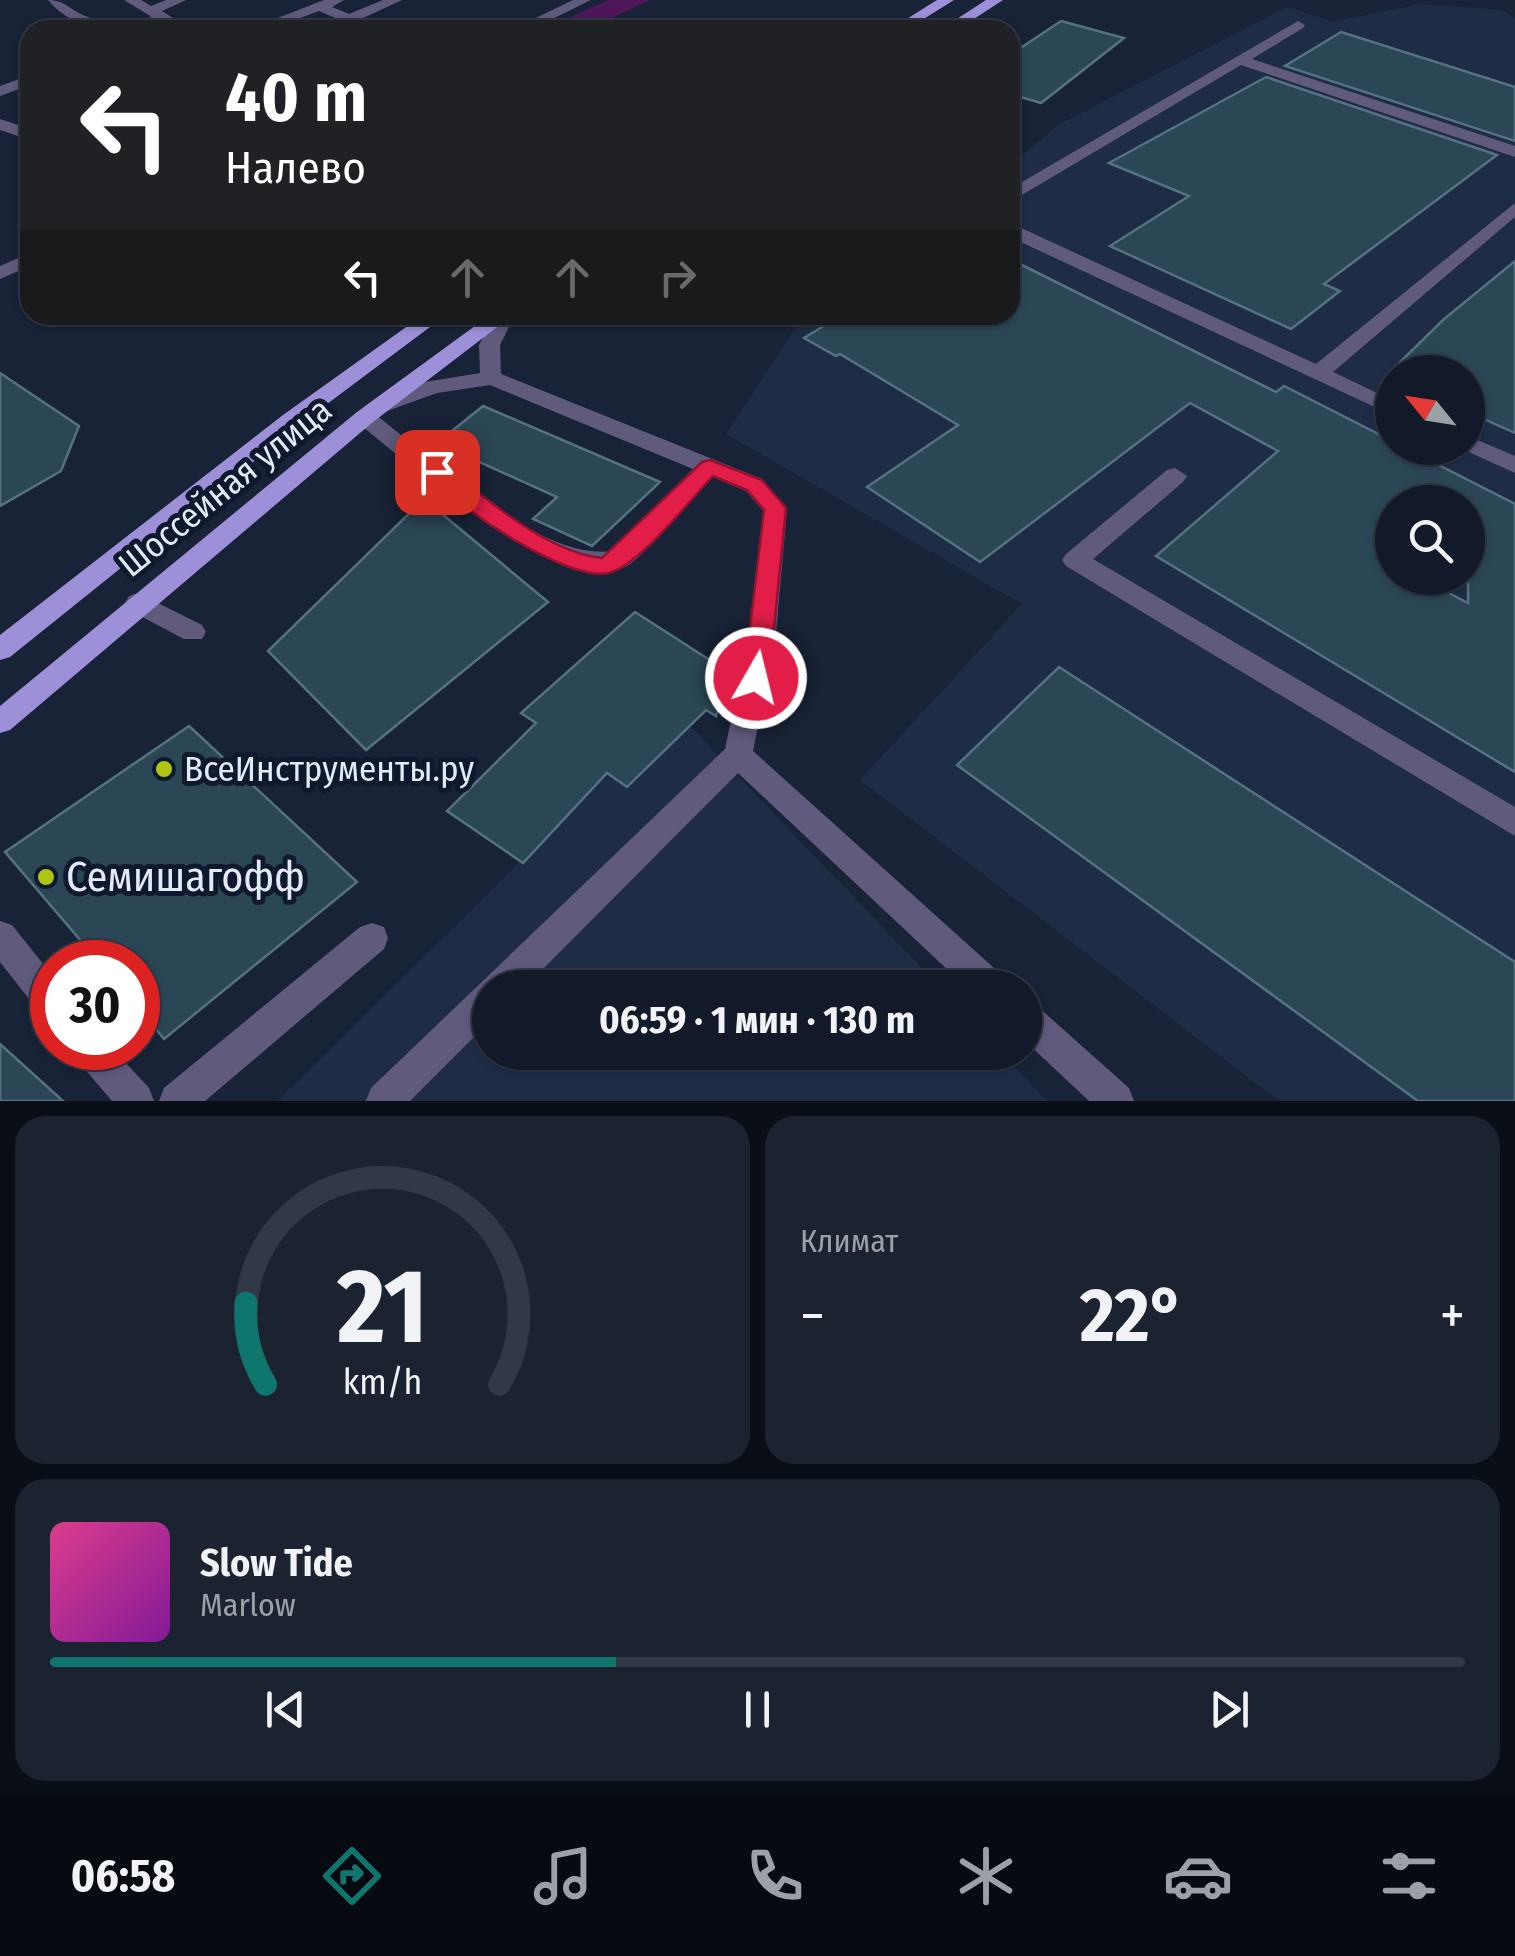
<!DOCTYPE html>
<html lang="ru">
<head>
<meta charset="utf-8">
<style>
  body { margin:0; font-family:"Fira Sans Condensed",sans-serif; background:#1b2331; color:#f1f3f6; height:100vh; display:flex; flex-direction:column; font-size:38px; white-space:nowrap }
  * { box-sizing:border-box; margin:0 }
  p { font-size:32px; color:#9ca1a8 }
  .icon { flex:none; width:55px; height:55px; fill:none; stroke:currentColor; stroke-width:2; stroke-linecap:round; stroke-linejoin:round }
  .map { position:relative; height:1101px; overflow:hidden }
  .side { display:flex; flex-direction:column; gap:15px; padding:15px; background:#0a0e17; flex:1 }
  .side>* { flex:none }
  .hud { position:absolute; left:20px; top:20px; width:1000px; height:305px; border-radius:30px; box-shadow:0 2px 8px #0004,0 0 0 2px #313846; background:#202124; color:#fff; overflow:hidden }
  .needle { width:65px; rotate:300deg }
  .controls { position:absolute; left:1375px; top:355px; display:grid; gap:20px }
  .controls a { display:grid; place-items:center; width:110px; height:110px; border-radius:50%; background:#121a29; box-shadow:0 2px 8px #0004,0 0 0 2px #313846; font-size:50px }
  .speed { position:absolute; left:30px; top:940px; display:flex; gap:20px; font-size:50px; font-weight:700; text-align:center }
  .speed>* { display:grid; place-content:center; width:130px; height:130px; border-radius:50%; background:#121a29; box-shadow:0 2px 8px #0004,0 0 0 2px #313846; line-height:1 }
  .speed .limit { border:15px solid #d22; background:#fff; color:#111 }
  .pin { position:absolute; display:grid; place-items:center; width:85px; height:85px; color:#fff; margin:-42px; border-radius:20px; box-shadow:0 5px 15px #0006 }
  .me { position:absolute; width:110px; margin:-55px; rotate:8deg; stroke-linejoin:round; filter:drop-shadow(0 0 8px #0008) }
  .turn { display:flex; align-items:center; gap:35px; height:210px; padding:0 40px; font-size:45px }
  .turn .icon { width:130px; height:130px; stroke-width:2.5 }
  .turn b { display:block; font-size:70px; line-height:85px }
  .lanes { display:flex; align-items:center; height:95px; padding:0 40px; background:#0003; justify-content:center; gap:50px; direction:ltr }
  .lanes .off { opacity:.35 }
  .big { font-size:75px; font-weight:700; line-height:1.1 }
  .side .card { flex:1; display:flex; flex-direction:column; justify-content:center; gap:15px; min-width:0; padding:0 35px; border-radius:30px; background:#1b2331 }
  .side .dial { align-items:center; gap:0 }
  .dial svg { height:260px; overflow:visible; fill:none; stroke:#313846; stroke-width:7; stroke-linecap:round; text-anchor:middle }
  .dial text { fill:#f1f3f6; stroke:none }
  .song { display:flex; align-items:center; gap:30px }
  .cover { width:120px; height:120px; border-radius:15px; background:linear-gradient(135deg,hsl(330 70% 55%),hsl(290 70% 35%)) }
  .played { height:10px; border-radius:5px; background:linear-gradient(90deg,#0f766e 40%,#313846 40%) }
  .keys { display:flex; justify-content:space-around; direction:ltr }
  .heat { display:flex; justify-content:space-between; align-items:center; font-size:55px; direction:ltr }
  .side .tiles { flex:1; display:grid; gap:15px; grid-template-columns:1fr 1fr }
  .card:last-child { grid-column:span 2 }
  .trip { position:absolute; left:472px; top:970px; width:570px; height:100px; border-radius:50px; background:#121a29; box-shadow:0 2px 8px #0004,0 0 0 2px #313846; font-weight:700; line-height:100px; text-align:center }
  .tabs { display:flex; height:160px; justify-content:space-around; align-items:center; background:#070a10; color:#9ca1a8 }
  .tabs .icon { width:70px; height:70px }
  .tabs .on { color:#0f766e }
  .tabs b { font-size:45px; color:#f1f3f6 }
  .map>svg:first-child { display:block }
  .built { fill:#1e2c46; fill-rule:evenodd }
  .green { fill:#4d1759 }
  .building { fill:#2b4756; stroke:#557282; stroke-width:2.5; fill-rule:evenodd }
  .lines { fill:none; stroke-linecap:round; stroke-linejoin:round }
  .minor { fill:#605a7d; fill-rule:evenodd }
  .major { fill:#9d90d9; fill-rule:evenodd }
  .route { fill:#e11d48; stroke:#92132f; stroke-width:2.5 }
  .poi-dot { fill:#acc613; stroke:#0f192d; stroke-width:4 }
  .labels { text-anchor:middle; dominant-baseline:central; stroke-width:10; stroke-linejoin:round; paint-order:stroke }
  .street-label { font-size:35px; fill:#e3ebf9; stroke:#0f192d }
  .poi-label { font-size:35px; fill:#e3ebf9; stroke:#0f192d; text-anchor:start }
  .near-poi-label { font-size:42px; fill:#e3ebf9; stroke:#0f192d; text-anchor:start }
</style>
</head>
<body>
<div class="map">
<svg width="1515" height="1101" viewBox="0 0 1515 1101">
  <rect width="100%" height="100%" fill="#182337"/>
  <!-- built -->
  <path class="built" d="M1421,4L1502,10L1515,18V1101H1279L860,780L1022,604L726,434L804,315H1010V161L1017,160L1058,125L1287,7L1332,22ZM1392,372H1468V448H1392ZM1392,502H1468V578H1392Z
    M674,709L940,987L490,988V1052L1001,1053L1048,1101H278Z"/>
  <!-- green -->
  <path class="green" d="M608,0H650L587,30L555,24Z"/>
  <!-- building -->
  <path class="building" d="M1061,21L1124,38L1041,103L1010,94V55Z
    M1341,32L1515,87V141L1285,66Z
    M1266,77L1497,155L1324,284L1340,291L1291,329L1110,246L1189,196L1109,163Z
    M1010,259L1276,392L1284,386L1392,441V448H1405L1515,504V772L1156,556L1278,451L1190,403L980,562L867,487L958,425L840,354L836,356L804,338L842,315H1010ZM1392,502H1468V603L1420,578H1392Z
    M1515,261V433L1468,412V372H1390L1443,320Z
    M0,373L79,426L61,471L0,506Z
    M483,406L660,482L592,546L533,519L557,497L437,443Z
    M424,499L548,602L366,750L268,651Z
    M635,612L730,673L716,716L706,710L627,787L607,773L523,863L447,811L536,723L521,713Z
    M1059,667L1515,962V1101H1418L957,765Z
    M189,726L357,882L164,1039L138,1007V962H99L5,852Z
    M0,1044L63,1101H0Z"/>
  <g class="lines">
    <!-- minor -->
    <path class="minor" d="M48,0C65,0 70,10 85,16C106,25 131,21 152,17L124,0H141L151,6L166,0H186L162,11L192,30C180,30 171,25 161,24C154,24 144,28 137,29C103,33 71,27 48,0Z
      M324,0H344L332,7L349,14L383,0H402L361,19L384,30H364L319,11L268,30H247Z
      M573,0H591L530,30H511Z
      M1298,21L1305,25L1303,28L1252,59L1515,146V157L1241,65L1010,202V189Z
      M30,75V85L0,96V86Z
      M0,119L30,129V140L0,130Z
      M1515,203V217L1333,372L1392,400V415L1010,237V224L1017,226L1316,364Z
      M30,253V266L0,279V266Z
      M495,315H515L500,345L501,374L762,479L787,509L776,633L753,751L1004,977L1009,988H967L738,773L524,988H490V1021L410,1101H366L371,1088L725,749L749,633L763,511L746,491L713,477C694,496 646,555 627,566C562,602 406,461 357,422L354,417L357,412L368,411L369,403L425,382L480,373L479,345ZM490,385L693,469L612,551C539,561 432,458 376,415L437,393Z
      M1468,436L1515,456V473L1460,448H1468Z
      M1175,468L1187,476L1183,482L1093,559L1515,807V836L1066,566L1062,560L1066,554L1167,470Z
      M138,593L202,625L206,632L202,639H184L129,610L125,603L129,596Z
      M0,921L12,925L52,975V1017L40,1013L0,962Z
      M372,923L384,927L388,938L384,949L205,1101H159L164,1088L360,927Z
      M1025,1001L1037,1006L1129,1088L1134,1101H1089L1025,1041Z
      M71,1048H112L149,1088L154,1101H112L77,1060Z"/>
    <!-- major -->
    <path class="major" d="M937,0H954L906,30H889Z
      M986,0H1003L957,30H940Z
      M423,315H446L299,425L10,657L0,660V635L283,415Z
      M490,315H513L373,422L10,730L0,733V706L357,412Z"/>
  </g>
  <!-- route -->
  <path class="route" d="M710,460L762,480L786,508L769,678L756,688L744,678L764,510L747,490L713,476C687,503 645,559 612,572C573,587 451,504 427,472L430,467H445C487,499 548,553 602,558L702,462Z"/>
  <!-- markers -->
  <g class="poi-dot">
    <circle cx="164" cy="769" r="10"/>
    <circle cx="46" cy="877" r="10"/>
  </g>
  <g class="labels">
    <!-- street labels -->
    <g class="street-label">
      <text transform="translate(225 487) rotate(-39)">Шоссейная улица</text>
    </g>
    <!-- poi labels -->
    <g class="poi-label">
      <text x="184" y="769">ВсеИнструменты.ру</text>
    </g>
    <!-- near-poi labels -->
    <g class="near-poi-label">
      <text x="66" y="877">Семишагофф</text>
    </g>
  </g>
</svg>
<div class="controls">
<a><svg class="needle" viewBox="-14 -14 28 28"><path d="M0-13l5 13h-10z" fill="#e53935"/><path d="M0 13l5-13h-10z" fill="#9ca1a8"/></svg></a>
<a><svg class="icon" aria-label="search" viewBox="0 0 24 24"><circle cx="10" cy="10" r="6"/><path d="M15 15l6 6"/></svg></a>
</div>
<div class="speed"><div class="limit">30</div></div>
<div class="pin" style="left:437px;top:472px;background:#d93025"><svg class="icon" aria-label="arrive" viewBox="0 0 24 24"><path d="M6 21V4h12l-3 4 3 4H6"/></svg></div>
<svg class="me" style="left:756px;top:678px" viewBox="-20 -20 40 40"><circle r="17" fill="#e11d48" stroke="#fff" stroke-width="3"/><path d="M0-11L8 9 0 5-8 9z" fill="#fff"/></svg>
<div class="trip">06:59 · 1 мин · 130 m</div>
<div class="hud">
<div class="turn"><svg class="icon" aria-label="left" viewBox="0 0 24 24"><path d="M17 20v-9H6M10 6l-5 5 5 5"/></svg><div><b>40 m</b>Налево</div></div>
<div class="lanes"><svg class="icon" aria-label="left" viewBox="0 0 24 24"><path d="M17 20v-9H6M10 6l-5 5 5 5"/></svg><svg class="icon off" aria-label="ahead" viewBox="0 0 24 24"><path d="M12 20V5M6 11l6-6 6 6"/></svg><svg class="icon off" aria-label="ahead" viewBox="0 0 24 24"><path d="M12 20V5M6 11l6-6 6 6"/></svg><svg class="icon off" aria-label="right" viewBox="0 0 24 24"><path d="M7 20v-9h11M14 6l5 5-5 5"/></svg></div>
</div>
</div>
<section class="side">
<div class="tiles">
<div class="card dial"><svg viewBox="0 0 100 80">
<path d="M14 69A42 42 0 1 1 86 69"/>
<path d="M14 69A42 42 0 0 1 8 44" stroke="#0f766e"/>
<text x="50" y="56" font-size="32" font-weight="700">21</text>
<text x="50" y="72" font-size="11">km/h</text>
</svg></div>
<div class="card"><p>Климат</p>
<div class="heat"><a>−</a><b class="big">22°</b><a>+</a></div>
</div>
<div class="card">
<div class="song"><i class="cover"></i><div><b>Slow Tide</b><p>Marlow</p></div></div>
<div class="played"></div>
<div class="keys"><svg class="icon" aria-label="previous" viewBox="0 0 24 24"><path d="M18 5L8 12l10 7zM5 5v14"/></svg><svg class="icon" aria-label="pause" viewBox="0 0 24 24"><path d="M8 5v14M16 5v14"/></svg><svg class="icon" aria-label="next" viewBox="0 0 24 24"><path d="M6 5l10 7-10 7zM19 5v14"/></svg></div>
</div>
</div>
</section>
<nav class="tabs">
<b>06:58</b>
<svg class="icon on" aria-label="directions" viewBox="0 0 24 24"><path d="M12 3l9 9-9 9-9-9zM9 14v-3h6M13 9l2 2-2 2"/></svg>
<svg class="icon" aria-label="music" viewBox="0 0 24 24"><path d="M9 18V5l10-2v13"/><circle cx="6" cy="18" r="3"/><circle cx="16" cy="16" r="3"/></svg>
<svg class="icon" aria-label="phone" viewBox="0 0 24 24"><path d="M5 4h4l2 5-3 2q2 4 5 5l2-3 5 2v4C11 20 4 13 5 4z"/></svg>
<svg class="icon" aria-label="climate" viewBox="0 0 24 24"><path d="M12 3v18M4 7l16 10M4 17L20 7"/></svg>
<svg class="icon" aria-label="car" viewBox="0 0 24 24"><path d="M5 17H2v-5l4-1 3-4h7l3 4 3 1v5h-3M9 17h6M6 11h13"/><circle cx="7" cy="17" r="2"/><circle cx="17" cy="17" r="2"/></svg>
<svg class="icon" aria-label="filters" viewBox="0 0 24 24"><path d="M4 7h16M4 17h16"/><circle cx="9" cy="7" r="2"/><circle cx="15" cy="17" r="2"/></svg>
</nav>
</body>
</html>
